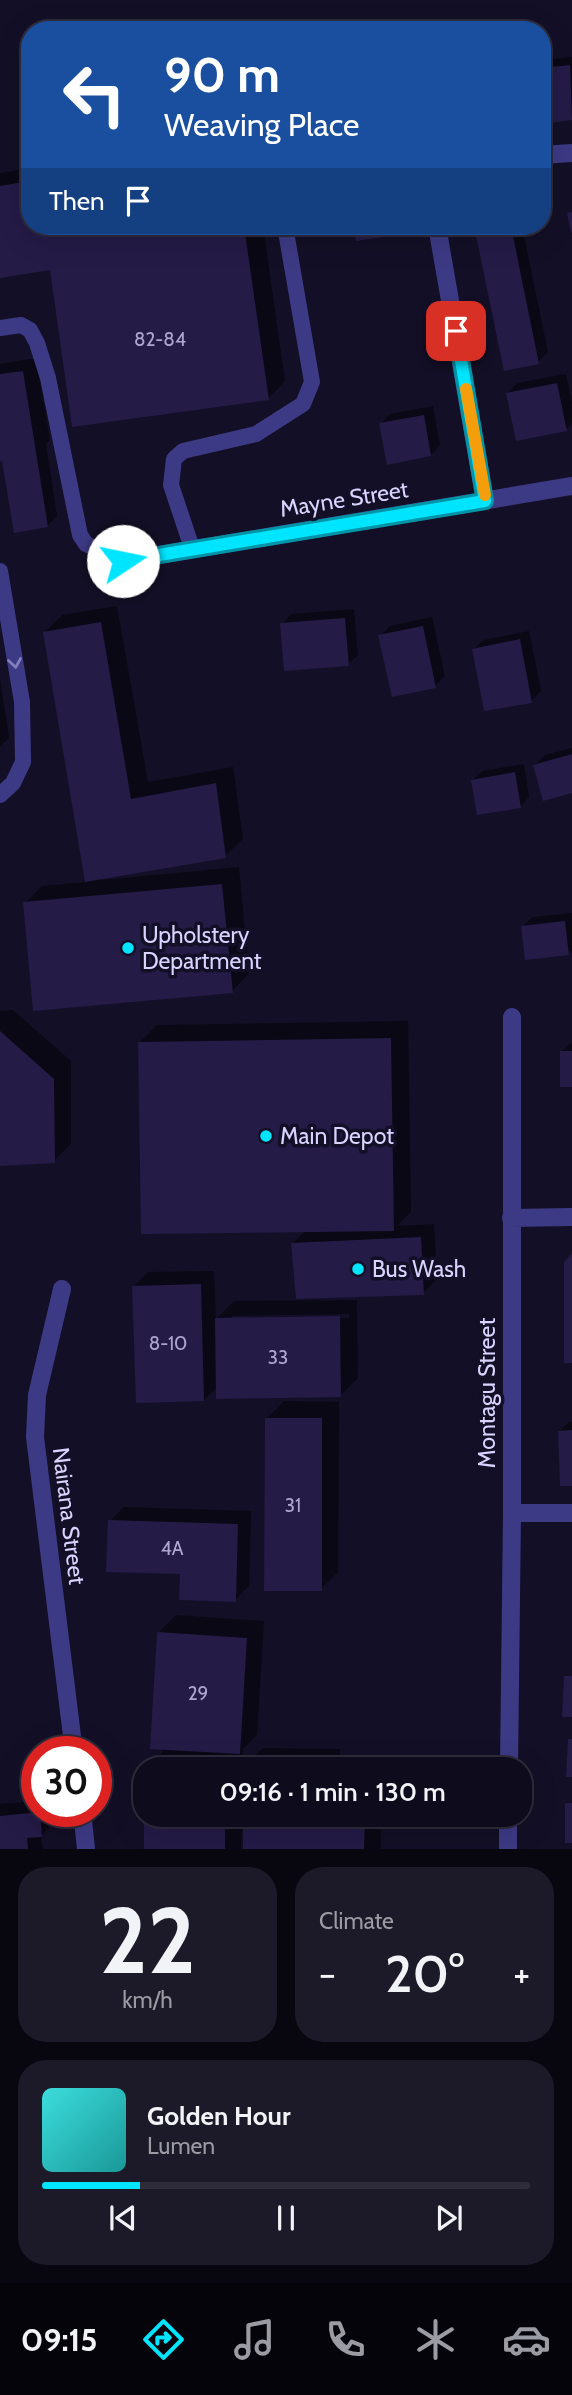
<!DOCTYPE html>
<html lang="en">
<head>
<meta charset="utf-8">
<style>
  body { margin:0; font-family:Cabin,sans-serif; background:#1c1929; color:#f1f3f6; height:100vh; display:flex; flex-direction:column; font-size:26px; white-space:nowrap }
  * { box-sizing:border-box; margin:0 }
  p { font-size:23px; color:#9b9ba3 }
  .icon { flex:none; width:38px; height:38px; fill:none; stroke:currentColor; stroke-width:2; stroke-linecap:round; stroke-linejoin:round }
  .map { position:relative; height:1849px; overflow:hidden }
  .side { display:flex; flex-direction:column; gap:18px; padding:18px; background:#08060f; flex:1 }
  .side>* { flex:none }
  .guide { position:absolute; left:21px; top:21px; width:530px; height:214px; border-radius:28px; box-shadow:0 7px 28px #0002,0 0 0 2px #2e2b3b; background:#1a4fa0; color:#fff; overflow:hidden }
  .speed { position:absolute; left:21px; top:1736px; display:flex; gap:14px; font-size:35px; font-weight:700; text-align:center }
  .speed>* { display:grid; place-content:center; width:91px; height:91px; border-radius:50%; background:#0e0b1c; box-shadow:0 7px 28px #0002,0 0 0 2px #2e2b3b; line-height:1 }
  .speed .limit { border:10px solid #d22; background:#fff; color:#111 }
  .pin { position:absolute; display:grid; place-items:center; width:60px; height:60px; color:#fff; margin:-30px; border-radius:14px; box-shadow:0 4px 10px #0006 }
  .me { position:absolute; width:77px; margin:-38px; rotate:79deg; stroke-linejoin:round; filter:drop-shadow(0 0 5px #0008) }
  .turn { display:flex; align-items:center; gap:24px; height:147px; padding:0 28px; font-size:32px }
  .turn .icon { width:91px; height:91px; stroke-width:2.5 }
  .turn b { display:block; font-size:49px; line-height:60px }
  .then { display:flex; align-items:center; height:66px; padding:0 28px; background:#0003; gap:14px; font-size:26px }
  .big { font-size:52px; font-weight:600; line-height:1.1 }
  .side .widget { flex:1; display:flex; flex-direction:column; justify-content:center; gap:10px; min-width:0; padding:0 24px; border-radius:28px; background:#1c1929 }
  .side .dial { align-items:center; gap:0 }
  .dial b { font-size:91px; line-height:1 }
  .song { display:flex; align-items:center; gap:21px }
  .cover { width:84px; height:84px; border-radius:10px; background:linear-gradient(135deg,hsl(180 70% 55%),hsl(180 70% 35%)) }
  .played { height:7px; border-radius:4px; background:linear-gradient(90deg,#00e5ff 20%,#2e2b3b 20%) }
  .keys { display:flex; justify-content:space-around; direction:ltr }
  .heat { display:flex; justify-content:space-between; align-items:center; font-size:38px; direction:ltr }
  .side .tiles { flex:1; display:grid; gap:18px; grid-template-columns:1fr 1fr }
  .widget:last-child { grid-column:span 2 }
  .trip { position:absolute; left:133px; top:1757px; width:399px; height:70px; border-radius:28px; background:#0e0b1c; box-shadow:0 7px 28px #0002,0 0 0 2px #2e2b3b; font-weight:600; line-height:70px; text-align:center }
  .tabs { display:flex; height:112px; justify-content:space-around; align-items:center; background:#06040b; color:#9b9ba3 }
  .tabs .icon { width:49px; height:49px }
  .tabs .current { color:#00e5ff }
  .tabs b { font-size:32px; color:#f1f3f6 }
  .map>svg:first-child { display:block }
  .shadow { fill:#0007; fill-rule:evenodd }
  .building { fill:#241b47 }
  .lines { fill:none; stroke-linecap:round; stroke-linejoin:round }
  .lane { stroke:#3d3a85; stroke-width:16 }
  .street { stroke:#3d3a85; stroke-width:18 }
  .oneway { stroke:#837fbc }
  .route-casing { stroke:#0095a6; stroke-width:18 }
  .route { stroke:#00e5ff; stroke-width:12 }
  .slow { stroke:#f59e0b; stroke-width:12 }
  .poi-dot { fill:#00e5ff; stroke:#130f26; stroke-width:2.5 }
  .labels { text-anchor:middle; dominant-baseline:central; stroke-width:7; stroke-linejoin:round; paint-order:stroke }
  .number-label { font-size:19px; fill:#aca6d1 }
  .street-label { font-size:23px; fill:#d9d4ff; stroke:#130f26 }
  .poi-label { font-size:23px; fill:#d9d4ff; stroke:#130f26; text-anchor:start }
</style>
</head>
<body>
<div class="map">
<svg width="572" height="1849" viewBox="0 0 572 1849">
  <rect width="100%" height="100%" fill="#130f26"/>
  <!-- shadow -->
  <path class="shadow" d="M572,57V119L542,122V60Z
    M30,168V226H263L285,381L268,399L51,268L0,276V173Z
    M355,226H398L389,235L357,239Z
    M477,226H522L548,352L538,362Z
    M36,358L50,440L46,444L57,516L47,526L7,459L0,460V364Z
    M566,374L572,403V423L566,429L508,393L517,383Z
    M433,406L440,445L431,455L381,424L390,414Z
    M117,606L148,782L233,767L243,839L225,856L101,877L102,880L239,867L249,974L232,991L25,903L42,886L87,882L45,632L62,615Z
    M354,609L358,655L348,664L282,624L291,614Z
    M432,617L445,676L435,686L380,636L390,626Z
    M529,631L541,691L531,701L474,649L484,640Z
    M0,679L9,738L0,747Z
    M572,748V791L535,765L545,755Z
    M524,764L529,797L520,807L473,780L482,771Z
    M572,913V950L568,954L523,926L533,917Z
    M13,1010L71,1061V1144L54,1161L0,1165V1011Z
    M408,1021L411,1212L397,1226L434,1224L437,1279L423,1293L293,1243L306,1230L140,1042L157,1025Z
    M572,1042V1085L562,1051Z
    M214,1271L216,1319L234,1301L357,1300L358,1378L341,1395L218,1386L204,1400L134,1286L148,1272ZM349,1314V1318L232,1319V1316Z
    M284,1401L339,1402L338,1572L321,1589L266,1419Z
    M569,1422H572V1484L560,1431Z
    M124,1507L251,1511L249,1586L235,1600L182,1572L110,1521Z
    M176,1615L264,1621L257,1735L243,1749L242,1768L263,1748L340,1749V1769H147L166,1748L158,1633Z
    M37,1801V1811H55V1822L41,1836L43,1849H0V1804Z
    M146,1815H242L241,1849H145Z
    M245,1815H381V1849H245Z"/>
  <!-- building -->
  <path class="building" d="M570,65L572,120L542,124V68Z
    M30,181V226H244L269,400L72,427L50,270L0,278V186Z
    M572,212V232L571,233L567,213Z
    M353,226H389L390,236L356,241Z
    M474,226H511L539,364L504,371Z
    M23,371L48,527L14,533L2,461L0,462V374Z
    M557,383L567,431L516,441L506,393Z
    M424,415L431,456L387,465L379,423Z
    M345,618L349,666L284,671L280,623Z
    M101,622L131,799L216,783L226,858L85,882L43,632Z
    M423,626L436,688L392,697L378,635Z
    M520,639L532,703L484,711L472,649Z
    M572,754V793L543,801L533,765Z
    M515,772L521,808L477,815L471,780Z
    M222,884L233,993L33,1011L23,902Z
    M565,921L569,955L525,960L521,926Z
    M0,1031L54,1079L55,1163L0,1166Z
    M391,1038L394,1231L141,1234L138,1042Z
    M560,1051H572V1087H560Z
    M421,1237L424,1295L296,1299L291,1243Z
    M572,1253V1363H564V1262Z
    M201,1284L204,1401L136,1403L132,1286Z
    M340,1316L341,1397L216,1399L215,1318Z
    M265,1418H322V1591H264Z
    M572,1430V1486H560L558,1431Z
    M108,1520L238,1524L236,1602L179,1600L180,1574L106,1572Z
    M157,1632L247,1638L240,1754L150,1749Z
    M564,1676H572V1717H562Z
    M568,1739H572V1777H566Z
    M244,1764L324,1765V1769H244Z
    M145,1766L187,1767V1769H145Z
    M565,1803H572V1843H565Z
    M40,1812L42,1837L27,1838L28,1849H0V1816Z
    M144,1815H225V1849H144Z
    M243,1815H365L364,1849H243Z"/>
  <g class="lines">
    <!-- lane -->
    <path class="lane" d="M0,328L21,325L30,330L37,343L48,378L80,535L86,544L123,561
      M192,548L171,485L174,459L183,451L256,434L303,404L312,382L285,226
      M0,571L22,702L23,762L13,783L0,795"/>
    <!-- street -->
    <path class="street" d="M542,155L572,153
      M437,226L485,501
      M123,561L572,486
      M511,1218L572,1217
      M62,1289L37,1395L35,1437L74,1752
      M512,1513H572
      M509,1769L512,1513V1017
      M82,1811L86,1849
      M508,1849V1815"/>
  </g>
  <!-- one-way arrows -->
  <defs><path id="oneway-chevron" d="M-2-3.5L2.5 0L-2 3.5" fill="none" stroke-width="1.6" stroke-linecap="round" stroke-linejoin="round" transform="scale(1.75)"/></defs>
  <use class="oneway" href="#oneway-chevron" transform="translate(15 663) rotate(81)"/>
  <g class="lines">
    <!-- route casing -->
    <g class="route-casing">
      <path id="route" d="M123,561L485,501L456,331"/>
    </g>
    <!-- route -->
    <use href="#route" class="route"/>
    <!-- slow -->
    <path class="slow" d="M466,389L485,495"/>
  </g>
  <!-- markers -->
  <g class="poi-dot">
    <circle cx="128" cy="948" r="7"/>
    <circle cx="266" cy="1136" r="7"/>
    <circle cx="358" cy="1269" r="7"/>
  </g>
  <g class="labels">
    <!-- number labels -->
    <g class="number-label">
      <text x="160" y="339">82-84</text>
      <text x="168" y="1343">8-10</text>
      <text x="278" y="1357">33</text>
      <text x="293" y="1505">31</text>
      <text x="172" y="1548">4A</text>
      <text x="198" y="1693">29</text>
    </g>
    <!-- street labels -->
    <g class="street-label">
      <text transform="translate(344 499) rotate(-9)">Mayne Street</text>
      <text transform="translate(487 1393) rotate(-90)">Montagu Street</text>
      <text transform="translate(69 1516) rotate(83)">Nairana Street</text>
    </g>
    <!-- poi labels -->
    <g class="poi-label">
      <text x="142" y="935">Upholstery<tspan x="142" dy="26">Department</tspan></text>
      <text x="280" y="1136">Main Depot</text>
      <text x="372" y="1269">Bus Wash</text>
    </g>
  </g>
</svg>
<div class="speed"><div class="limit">30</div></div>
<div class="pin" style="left:456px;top:331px;background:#d93025"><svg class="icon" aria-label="arrive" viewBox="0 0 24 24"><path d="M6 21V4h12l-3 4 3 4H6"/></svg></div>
<svg class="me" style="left:123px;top:561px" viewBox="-20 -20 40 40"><circle r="19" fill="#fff"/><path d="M0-13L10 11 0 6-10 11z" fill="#00e5ff"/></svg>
<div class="trip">09:16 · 1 min · 130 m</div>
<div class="guide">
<div class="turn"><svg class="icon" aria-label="left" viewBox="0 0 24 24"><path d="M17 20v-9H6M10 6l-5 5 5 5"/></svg><div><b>90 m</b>Weaving Place</div></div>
<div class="then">Then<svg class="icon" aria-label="arrive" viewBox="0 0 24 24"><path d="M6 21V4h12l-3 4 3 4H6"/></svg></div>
</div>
</div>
<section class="side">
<div class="tiles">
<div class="widget dial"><b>22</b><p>km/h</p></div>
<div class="widget"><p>Climate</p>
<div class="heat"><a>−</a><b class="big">20°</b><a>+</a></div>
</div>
<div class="widget">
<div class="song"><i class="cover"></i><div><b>Golden Hour</b><p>Lumen</p></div></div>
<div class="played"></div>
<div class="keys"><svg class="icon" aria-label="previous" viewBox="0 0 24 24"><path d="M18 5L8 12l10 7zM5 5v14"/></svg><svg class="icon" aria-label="pause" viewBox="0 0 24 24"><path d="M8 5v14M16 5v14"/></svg><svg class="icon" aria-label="next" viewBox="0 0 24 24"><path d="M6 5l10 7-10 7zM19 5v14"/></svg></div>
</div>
</div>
</section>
<nav class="tabs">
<b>09:15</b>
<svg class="icon current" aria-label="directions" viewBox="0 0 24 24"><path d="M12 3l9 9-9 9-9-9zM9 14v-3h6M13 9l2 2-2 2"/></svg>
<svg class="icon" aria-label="music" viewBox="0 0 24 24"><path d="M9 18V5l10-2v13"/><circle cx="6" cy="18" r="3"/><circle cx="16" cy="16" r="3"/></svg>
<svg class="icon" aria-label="phone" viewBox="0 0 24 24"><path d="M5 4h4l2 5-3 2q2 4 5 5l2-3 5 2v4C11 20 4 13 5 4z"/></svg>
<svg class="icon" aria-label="climate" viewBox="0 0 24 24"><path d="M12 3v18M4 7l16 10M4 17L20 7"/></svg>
<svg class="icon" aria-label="car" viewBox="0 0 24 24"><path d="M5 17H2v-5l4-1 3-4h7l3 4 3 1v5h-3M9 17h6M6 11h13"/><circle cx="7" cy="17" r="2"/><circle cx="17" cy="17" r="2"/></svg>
</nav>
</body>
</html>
